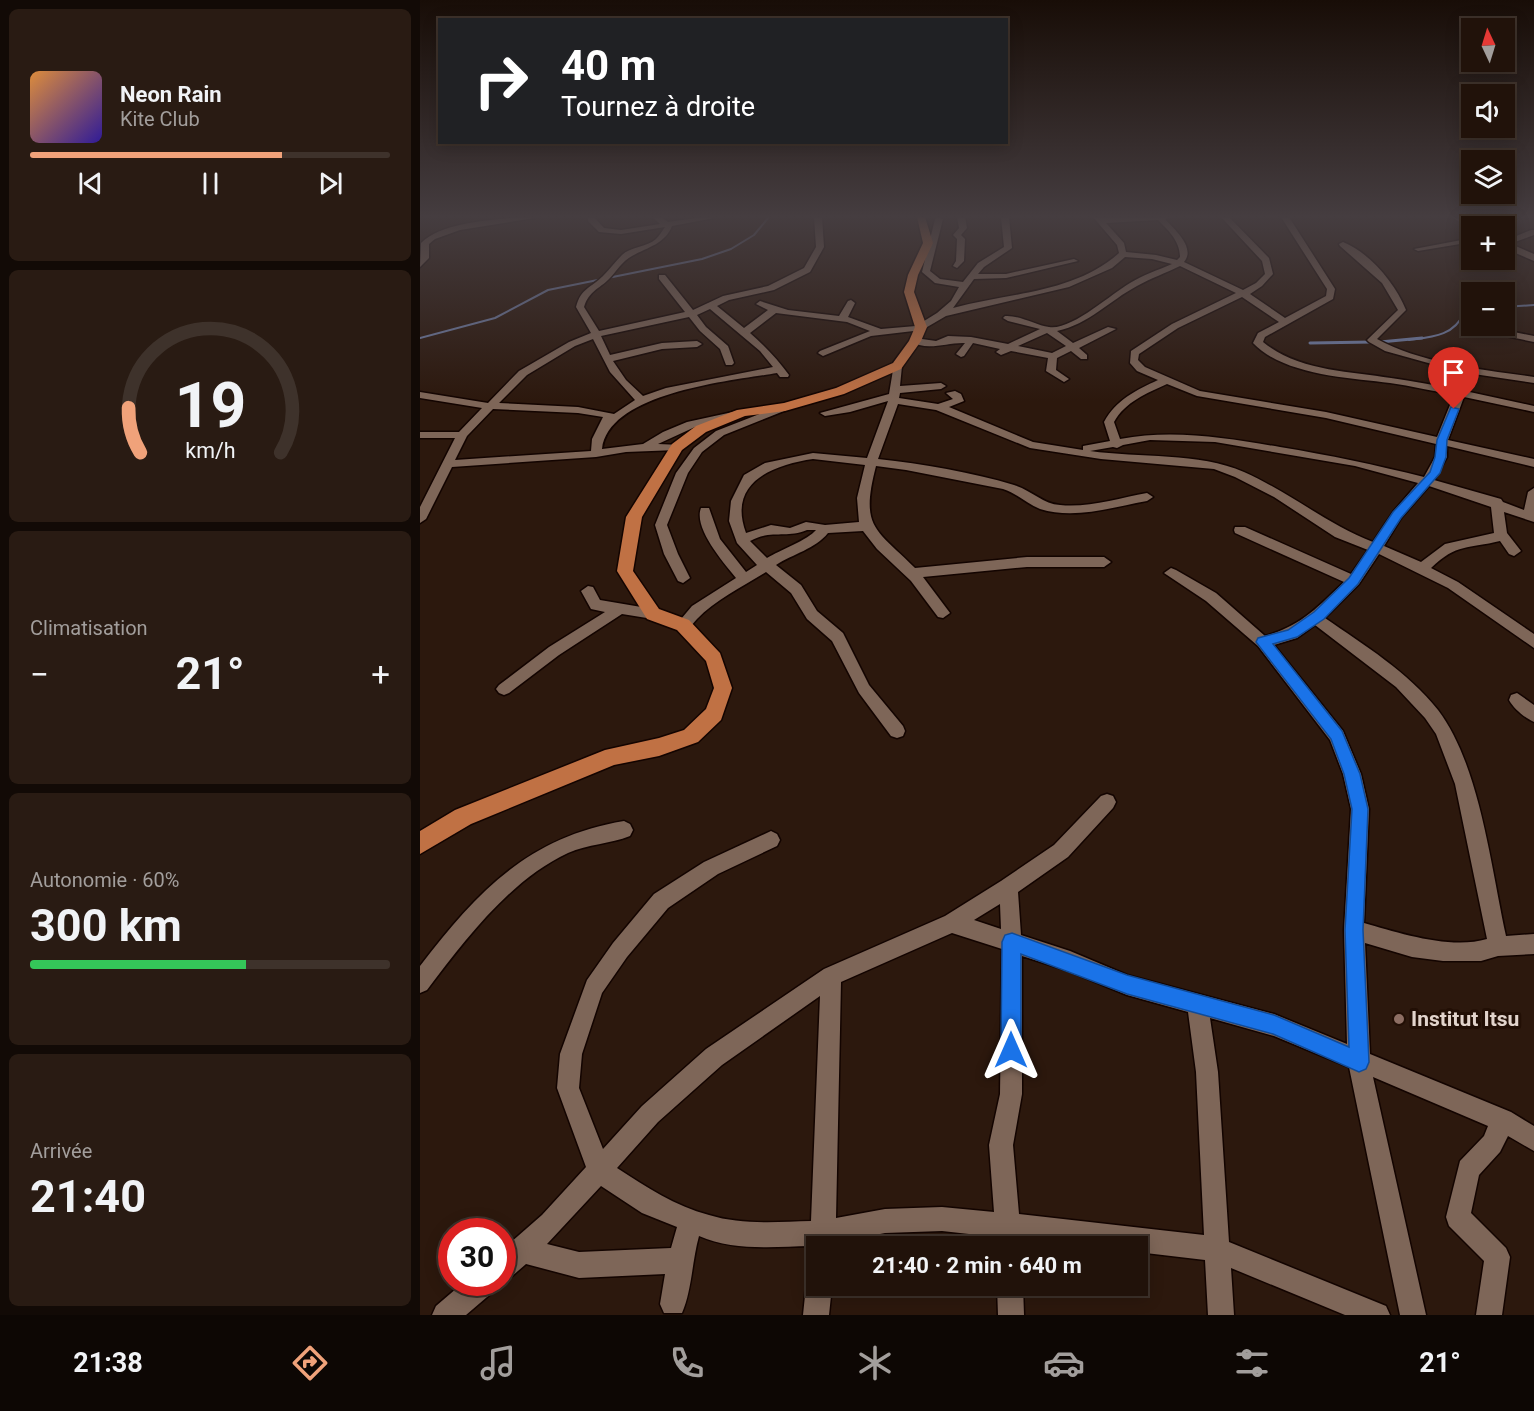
<!DOCTYPE html>
<html lang="fr">
<head>
<meta charset="utf-8">
<style>
  body { margin:0; font-family:Roboto,sans-serif; background:#291b13; color:#f1f3f6; height:100vh; display:flex; flex-direction:column; font-size:22px; white-space:nowrap }
  * { box-sizing:border-box; margin:0 }
  p { font-size:20px; color:#a29e9c }
  .icon { flex:none; width:33px; height:33px; fill:none; stroke:currentColor; stroke-width:2; stroke-linecap:round; stroke-linejoin:round }
  .map { position:relative; flex:1; overflow:hidden }
  .side { display:flex; flex-direction:column; gap:9px; padding:9px; background:#120a06; width:420px }
  .side>* { flex:none }
  .hud { position:absolute; left:18px; top:18px; width:570px; height:126px; border-radius:0px; box-shadow:0 3px 15px #0003,0 0 0 2px #3e322b; background:#202124; color:#fff; overflow:hidden }
  .needle { width:39px; rotate:356deg }
  .tools { position:absolute; left:1041px; top:18px; display:grid; gap:12px }
  .tools a { display:grid; place-items:center; width:54px; height:54px; border-radius:0px; background:#21120a; box-shadow:0 3px 15px #0003,0 0 0 2px #3e322b; font-size:30px }
  .speed { position:absolute; left:18px; top:1218px; display:flex; gap:12px; font-size:30px; font-weight:700; text-align:center }
  .speed>* { display:grid; place-content:center; width:78px; height:78px; border-radius:50%; background:#21120a; box-shadow:0 3px 15px #0003,0 0 0 2px #3e322b; line-height:1 }
  .speed .limit { border:9px solid #d22; background:#fff; color:#111 }
  .pin { position:absolute; display:grid; place-items:center; width:51px; height:51px; color:#fff; margin:-62px -26px; border-radius:50% 50% 50% 0; rotate:-45deg; box-shadow:0 0 6px #0007 }
  .pin .icon { rotate:45deg }
  .me { position:absolute; width:66px; margin:-33px; rotate:0deg; stroke-linejoin:round; filter:drop-shadow(0 0 4px #0008) }
  .turn { display:flex; align-items:center; gap:21px; height:126px; padding:0 24px; font-size:27px }
  .turn .icon { width:78px; height:78px; stroke-width:2.5 }
  .turn b { display:block; font-size:42px; line-height:51px }
  .big { font-size:45px; font-weight:700; line-height:1.1 }
  .side .widget { flex:1; display:flex; flex-direction:column; justify-content:center; gap:9px; min-width:0; padding:0 21px; border-radius:9px; background:#291b13 }
  .side .dial { align-items:center; gap:0 }
  .dial svg { height:156px; overflow:visible; fill:none; stroke:#3e322b; stroke-width:7; stroke-linecap:round; text-anchor:middle }
  .dial text { fill:#f1f3f6; stroke:none }
  .song { display:flex; align-items:center; gap:18px }
  .cover { width:72px; height:72px; border-radius:9px; background:linear-gradient(135deg,hsl(30 70% 55%),hsl(250 70% 35%)) }
  .played { height:6px; border-radius:3px; background:linear-gradient(90deg,#f0a27a 70%,#3e322b 70%) }
  .keys { display:flex; justify-content:space-around; direction:ltr }
  .heat { display:flex; justify-content:space-between; align-items:center; font-size:33px; direction:ltr }
  .charge { height:9px; border-radius:4px; background:linear-gradient(90deg,#34c759 60%,#3e322b 0) }
  .trip { position:absolute; left:386px; top:1236px; width:342px; height:60px; border-radius:0px; background:#21120a; box-shadow:0 3px 15px #0003,0 0 0 2px #3e322b; font-weight:700; line-height:60px; text-align:center }
  .tab-bar { display:flex; height:96px; justify-content:space-around; align-items:center; background:#0d0704; color:#a29e9c }
  .tab-bar .icon { width:42px; height:42px }
  .tab-bar .active { color:#f0a27a }
  .tab-bar b { font-size:27px; color:#f1f3f6 }
  main { display:flex; flex:1; min-height:0 }
  .map>svg:first-child { display:block }
  .lines { fill:none; stroke-linecap:round; stroke-linejoin:round }
  .stream-far1 { stroke:#717fa7; stroke-width:2 }
  .stream { stroke:#717fa7; stroke-width:3 }
  .minor-casing { stroke:#130400; stroke-width:3 }
  .tertiary-casing { stroke:#130400; stroke-width:3 }
  .trunk-casing { stroke:#130400; stroke-width:3 }
  .minor { fill:#7e6658; fill-rule:evenodd }
  .tertiary { fill:#7e6658; fill-rule:evenodd }
  .trunk { fill:#c07144; fill-rule:evenodd }
  .route { fill:#1a73e8; stroke:#114b97; stroke-width:1.5 }
  .education-dot { fill:#8d6e63; stroke:#220f05; stroke-width:2 }
  .labels { text-anchor:middle; dominant-baseline:central; stroke-width:6; stroke-linejoin:round; paint-order:stroke }
  .near-poi-label { font-size:21px; font-weight:bold; fill:#e2d4cc; stroke:#220f05; text-anchor:start }
</style>
</head>
<body>
<main>
<section class="side">
<div class="widget">
<div class="song"><i class="cover"></i><div><b>Neon Rain</b><p>Kite Club</p></div></div>
<div class="played"></div>
<div class="keys"><svg class="icon" aria-label="previous" viewBox="0 0 24 24"><path d="M18 5L8 12l10 7zM5 5v14"/></svg><svg class="icon" aria-label="pause" viewBox="0 0 24 24"><path d="M8 5v14M16 5v14"/></svg><svg class="icon" aria-label="next" viewBox="0 0 24 24"><path d="M6 5l10 7-10 7zM19 5v14"/></svg></div>
</div>
<div class="widget dial"><svg viewBox="0 0 100 80">
<path d="M14 69A42 42 0 1 1 86 69"/>
<path d="M14 69A42 42 0 0 1 8 46" stroke="#f0a27a"/>
<text x="50" y="56" font-size="32" font-weight="700">19</text>
<text x="50" y="72" font-size="11">km/h</text>
</svg></div>
<div class="widget"><p>Climatisation</p>
<div class="heat"><a>−</a><b class="big">21°</b><a>+</a></div>
</div>
<div class="widget"><p>Autonomie · 60%</p><b class="big">300 km</b><div class="charge"></div></div>
<div class="widget"><p>Arrivée</p><b class="big">21:40</b></div>
</section>
<div class="map">
<svg width="1114" height="1315" viewBox="0 0 1114 1315">
  <rect width="100%" height="100%" fill="#2c180d"/>
  <g class="lines">
    <!-- stream-far1 -->
    <path class="stream-far1" d="M1084,307L1114,305
      M0,338L75,318L128,290L282,259L311,249L334,235L349,217
      M989,340C1012,337 1034,336 1044,313L1052,311"/>
    <!-- stream -->
    <path class="stream" d="M960,342L1002,338
      M890,343L952,342"/>
    <!-- minor casing -->
    <g class="minor-casing">
      <path id="minor" d="M100,217H120L40,230L15,239L9,244V258L0,267L1,243C22,222 72,220 100,217Z
        M168,217H174L184,228L201,230L240,224L232,217H241L248,222L283,217L294,218L252,226C245,244 228,247 212,256C202,261 196,272 189,279C179,289 169,291 164,307L179,331L265,312L239,279V275H245L273,310L303,296L348,286L384,268L396,247L394,217H402L404,247L390,272L354,290L309,300L297,306L324,328L348,310L336,304L340,301L368,310L419,316L428,301L431,300L435,303L428,317L461,329L496,326L517,313L531,301L539,287L515,283L502,272L515,219L518,217L523,219L510,271L520,279L543,282L558,263L584,247L581,217H589L592,248L564,267L558,274H586L654,259L658,261L586,278L554,279L533,308C588,293 655,293 699,253L697,245L673,217H750L745,219C755,230 776,248 764,262L823,290L836,283L845,274L842,261L801,217H809L849,258L853,274L842,286L830,294L865,318L906,296L907,289L861,217H869L915,289L913,299L845,337L843,342C879,371 928,371 971,378C993,381 1014,385 1035,389L1037,371L965,351L949,342L947,340L978,310L962,283L920,246L919,244L923,242C950,253 975,283 986,310L957,339C1000,363 1065,370 1114,377V383L1047,373L1045,391L1114,406V412L1044,397L1028,440L1114,459V467L1027,446V457L1014,480L1081,499L1083,502L1104,510L1108,492L1114,488V522L1084,512L1087,533L1101,551L1094,556L1089,554L1080,541C1048,549 1037,543 1011,568L1038,582L1114,634V648L1028,588L959,554L939,584L905,618C944,645 988,672 1018,710C1060,765 1071,868 1086,936L1114,934V954L1078,956L1061,961H1023L992,957L945,943L950,1054L1091,1112L1114,1126V1151L1088,1136L1080,1152L1059,1175L1051,1213L1086,1248L1090,1257L1082,1315H1056L1064,1261L1029,1226L1026,1217L1040,1161L1064,1136L1068,1126L953,1077L1006,1315H980L929,1067L854,1036L790,1018L798,1072L809,1242L966,1306L970,1315H925L811,1268L814,1315H788L785,1260L717,1252V1246H668L601,1240V1246H577L576,1237L522,1231L465,1233L416,1243L415,1246H396V1256L390,1246C354,1247 313,1251 279,1236C272,1261 272,1290 262,1313H244L240,1304L245,1274L159,1278L106,1264L91,1277L82,1281V1250L122,1215L166,1167L137,1088L140,1054L167,980L193,943L234,894L284,862L351,831L357,834L360,840L357,846L298,874L248,908L207,957L182,993L162,1054L159,1088L183,1149L222,1106L286,1049L404,969L525,916L581,881L634,845L681,796L687,794L693,796L696,802L693,808L648,857L598,892L601,935L650,951L707,975L854,1014L927,1044L924,930L931,809L923,774L910,740L838,646L786,601L744,573L751,568L756,570L796,593L845,636C881,626 898,607 924,582L815,533L814,530L815,527H825L931,574L948,550L915,537L854,497L815,477L794,469L681,459L610,448L516,410L478,404L458,459C503,464 551,472 594,485C611,490 623,504 640,505C668,508 699,498 727,493L733,497L727,501C693,507 655,520 620,509C607,504 598,494 583,489L486,470L456,466C440,528 455,528 495,568L607,557H684L691,562L684,567H607L503,577L530,613L523,618L518,617L491,581L457,549L443,531L408,533C395,549 373,554 356,565L381,585L397,611L423,633L449,685L483,726L485,731L483,736L477,738L471,736L439,693L412,641L387,619L371,593L346,572C324,586 295,600 277,619C271,626 267,632 258,629L256,625L272,606L316,578C304,563 273,528 281,508H289L300,539L326,572L337,565L317,543L309,521L311,501L324,475L345,463L393,453L447,458L468,401L430,412L405,416L400,413L469,394L474,364L482,366L480,386L521,383L526,386L521,389L480,393L479,398L518,404L533,399L526,393L535,391L541,394L544,401L529,407L613,442L663,450V446L690,441L684,422C696,400 716,390 738,380L717,371L710,363L711,351L752,324L816,293L760,266C746,273 731,278 717,286C689,301 669,324 637,331L653,343L688,327L696,329L659,348L667,355V359H661L651,351L637,358L636,370L649,379L644,382L626,371L628,358L591,351L581,355L576,352L580,349L553,343L544,356L541,357L536,354L545,343C527,342 507,352 490,341L495,338L516,341L528,336L551,337L588,344L620,329L588,321L583,318L585,316C600,315 615,325 629,327C651,331 691,294 710,283C723,275 738,270 752,264L732,259L705,257L692,268L649,287L526,316L502,330L451,336L403,356L398,353L400,351L450,331L427,322L356,313L330,333C345,346 358,360 369,375L368,377H360L357,373C311,381 189,392 182,449L223,444L243,432L267,422L322,410L326,411V415L275,427L238,444L261,445L263,447L257,450L206,452L176,457L32,467L6,519L0,523V507L35,438H0V432H39L62,408L0,398V392L68,403L99,371L149,342L171,333L156,307C161,288 171,288 183,276C190,269 195,262 202,255C210,247 227,247 236,239C239,236 242,231 245,227L201,234L179,232L168,221ZM738,220C748,230 760,241 760,257L757,260L736,255L706,252L704,243L686,223ZM822,297L859,322L838,333L833,343C863,375 928,378 970,383C991,386 1013,391 1034,395L1017,437L906,412L780,391L725,367L718,360L719,354L758,328ZM290,309L340,351L353,367L246,388L223,396L206,380L193,361L242,349L277,347L282,344L277,341L242,343L190,355L181,336L269,317L280,331L300,349L306,365H312L314,363L308,346L286,327L277,315ZM627,333L646,346L632,353L598,346ZM173,339L190,372L215,400L194,414L158,407L79,403L107,375L155,346ZM747,384L777,396L906,418L1016,444L1015,457L1004,477C956,465 909,455 860,447C806,438 754,429 700,439L694,422C705,402 727,393 747,384ZM73,409L158,413L183,417L172,439L171,451L35,460L47,436ZM730,440L795,442L935,466L998,483L973,512L953,542C907,524 869,492 824,472C779,452 719,458 670,451L693,447L697,448L703,445ZM393,459L445,465L437,498L439,522L405,525L386,522L370,528L351,525L326,533C307,482 353,465 393,459ZM1009,486L1071,507L1074,533L1025,544L1001,562L964,546L981,518ZM387,530H396C388,540 360,550 347,558L330,541C353,529 365,539 387,530ZM895,625L976,687L1005,718L1016,734L1035,784L1067,939C1031,950 979,933 944,923L949,809L941,774L923,731L854,645L877,638ZM580,904L581,929L554,920ZM532,933L582,949L580,1094L569,1145L574,1212L522,1207L465,1209L416,1218L421,982ZM602,956L649,971L707,995L768,1012L776,1072L784,1235L599,1214L593,1145L602,1094ZM400,996L391,1221C358,1222 321,1225 289,1215C255,1206 226,1187 197,1168L238,1122L302,1065ZM181,1186L222,1213L257,1227L251,1248L159,1252L127,1244Z
        M537,217H545L547,228L541,235L545,239L544,261L537,268L533,266L536,261L537,239L533,235L539,228Z
        M1111,230H1114V235L1084,246V241Z
        M1052,238V242L998,251L994,249Z
        M1074,328L1114,336V342L1071,333V329Z
        M365,404L369,405V409L304,435L282,452L268,473L247,525L258,554L270,578L263,583L258,581L244,554L235,525L256,473L274,448L296,431Z
        M168,586L173,587L180,600L233,609L240,614L233,619L202,614L139,655L89,693L84,695L79,693L76,689L79,685L129,647L185,612L171,609L161,591Z
        M1097,693L1114,705V722C1105,718 1094,709 1089,700L1091,695Z
        M204,821L210,824L213,830L210,836C190,844 168,844 148,853C90,880 45,940 7,990L0,993V966C57,892 108,837 204,821Z
        M396,1274V1286H412L409,1315H383L386,1286L390,1277Z
        M44,1282H78L74,1291L46,1315H12L16,1306Z
        M577,1286H603L604,1315H578Z"/>
    </g>
    <!-- tertiary casing -->
    <g class="tertiary-casing">
      <path id="tertiary" d="M1032,217H1042L1056,226L1049,228Z
        M1084,241L1114,254V261L1084,248Z"/>
    </g>
    <!-- trunk casing -->
    <g class="trunk-casing">
      <path id="trunk" d="M497,217H505L513,243L498,275L494,292L507,327L501,341L481,369L424,394L365,411L325,416L286,432L262,450L222,517L213,571L239,609L269,620L300,653L312,688L301,720L278,742L239,756L194,765L51,824L0,854V831L35,810L185,750L239,738L264,730L286,709L294,688L286,661L257,630L227,619L197,571L206,517L252,444L276,426L317,410L364,403L416,388L473,363L489,341L495,327L484,292L488,275L503,243Z"/>
    </g>
    <!-- minor -->
    <use href="#minor" class="minor"/>
    <!-- tertiary -->
    <use href="#tertiary" class="tertiary"/>
    <!-- trunk -->
    <use href="#trunk" class="trunk"/>
  </g>
  <!-- sky -->
  <linearGradient id="sky" x2="0" y2="1"><stop stop-color="#180d07"/><stop offset="0.54" stop-color="#453d40"/><stop offset="1" stop-color="#453d40" stop-opacity="0"/></linearGradient>
  <rect width="1114" height="401" fill="url(#sky)"/>
  <!-- route -->
  <path class="route" d="M1031,407L1039,409L1027,440L1026,457L1020,473L981,518L938,584L904,619L877,637L853,644L922,731L940,774L948,809L943,930L949,1062L946,1069L939,1072L853,1034L707,994L601,954V1050L598,1057L591,1060L584,1057L581,1050L582,942L585,935L592,933L707,975L854,1015L929,1047L925,930L932,809L924,774L911,739L836,642L838,638L868,630L894,612L929,578L973,512L1010,472L1015,457L1017,440Z"/>
  <!-- markers -->
  <circle class="education-dot" cx="979" cy="1019" r="6"/>
  <g class="labels">
    <!-- near-poi labels -->
    <g class="near-poi-label">
      <text x="991" y="1019">Institut Itsu</text>
    </g>
  </g>
</svg>
<div class="tools">
<a><svg class="needle" viewBox="-14 -14 28 28"><path d="M0-13l5 13h-10z" fill="#e53935"/><path d="M0 13l5-13h-10z" fill="#a29e9c"/></svg></a>
<a><svg class="icon" aria-label="sound" viewBox="0 0 24 24"><path d="M4 9h4l5-4v14l-5-4H4zM17 9q2 3 0 6"/></svg></a>
<a><svg class="icon" aria-label="layers" viewBox="0 0 24 24"><path d="M12 4l9 5-9 5-9-5zM3 14l9 5 9-5"/></svg></a>
<a>+</a>
<a>−</a>
</div>
<div class="speed"><div class="limit">30</div></div>
<div class="pin" style="left:1034px;top:409px;background:#d93025"><svg class="icon" aria-label="arrive" viewBox="0 0 24 24"><path d="M6 21V4h12l-3 4 3 4H6"/></svg></div>
<svg class="me" style="left:591px;top:1050px" viewBox="-20 -20 40 40"><path d="M0-17L14 15 0 8-14 15z" fill="#1a73e8" stroke="#fff" stroke-width="4"/></svg>
<div class="trip">21:40 · 2 min · 640 m</div>
<div class="hud">
<div class="turn"><svg class="icon" aria-label="right" viewBox="0 0 24 24"><path d="M7 20v-9h11M14 6l5 5-5 5"/></svg><div><b>40 m</b>Tournez à droite</div></div>
</div>
</div>
</main>
<nav class="tab-bar">
<b>21:38</b>
<svg class="icon active" aria-label="directions" viewBox="0 0 24 24"><path d="M12 3l9 9-9 9-9-9zM9 14v-3h6M13 9l2 2-2 2"/></svg>
<svg class="icon" aria-label="music" viewBox="0 0 24 24"><path d="M9 18V5l10-2v13"/><circle cx="6" cy="18" r="3"/><circle cx="16" cy="16" r="3"/></svg>
<svg class="icon" aria-label="phone" viewBox="0 0 24 24"><path d="M5 4h4l2 5-3 2q2 4 5 5l2-3 5 2v4C11 20 4 13 5 4z"/></svg>
<svg class="icon" aria-label="climate" viewBox="0 0 24 24"><path d="M12 3v18M4 7l16 10M4 17L20 7"/></svg>
<svg class="icon" aria-label="car" viewBox="0 0 24 24"><path d="M5 17H2v-5l4-1 3-4h7l3 4 3 1v5h-3M9 17h6M6 11h13"/><circle cx="7" cy="17" r="2"/><circle cx="17" cy="17" r="2"/></svg>
<svg class="icon" aria-label="filters" viewBox="0 0 24 24"><path d="M4 7h16M4 17h16"/><circle cx="9" cy="7" r="2"/><circle cx="15" cy="17" r="2"/></svg>
<b>21°</b>
</nav>
</body>
</html>
